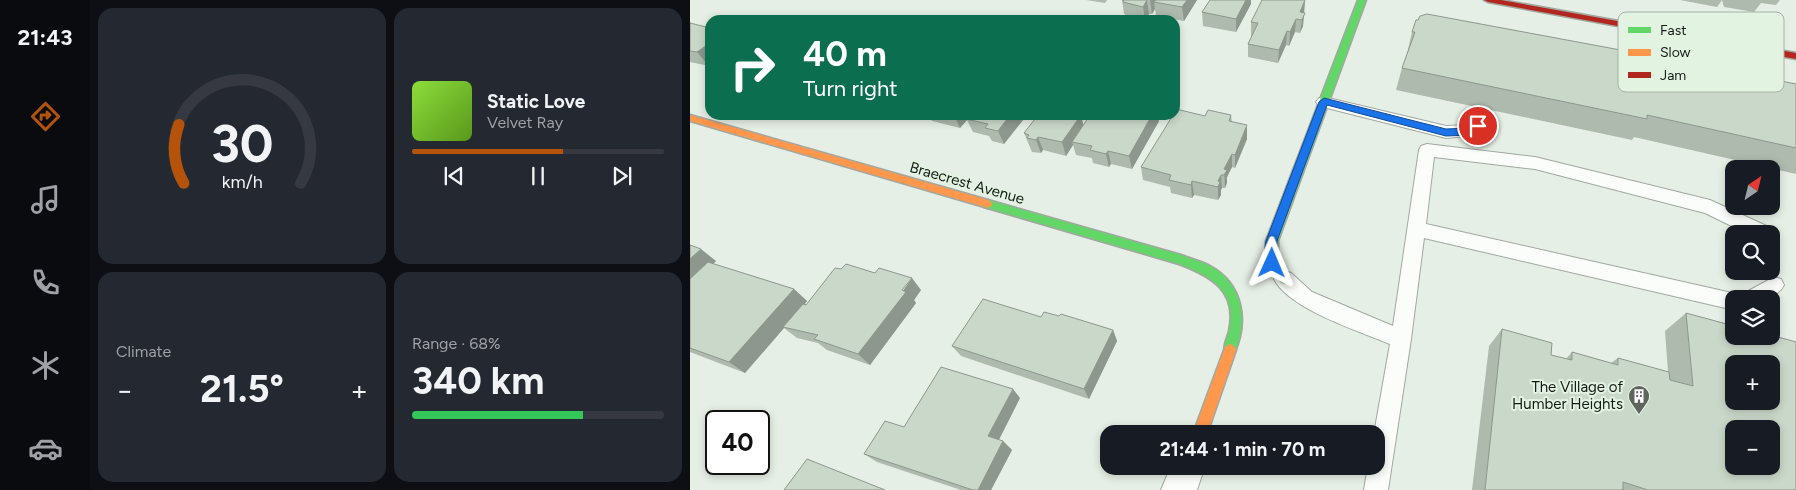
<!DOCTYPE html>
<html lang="en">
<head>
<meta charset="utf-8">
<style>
  body { margin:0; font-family:Figtree,sans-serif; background:#242831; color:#f1f3f6; height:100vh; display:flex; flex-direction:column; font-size:19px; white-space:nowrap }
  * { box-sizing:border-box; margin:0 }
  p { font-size:16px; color:#9ea1a6 }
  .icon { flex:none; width:28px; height:28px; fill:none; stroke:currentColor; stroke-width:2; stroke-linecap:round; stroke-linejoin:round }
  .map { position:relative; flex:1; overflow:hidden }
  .side { display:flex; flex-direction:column; gap:8px; padding:8px; background:#0d0f14; width:600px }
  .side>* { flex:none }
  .top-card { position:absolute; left:15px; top:15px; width:475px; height:105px; border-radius:15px; box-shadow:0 2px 8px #0003; background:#0b6e4f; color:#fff; overflow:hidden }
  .needle { width:32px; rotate:35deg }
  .fabs { position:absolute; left:1035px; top:160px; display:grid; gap:10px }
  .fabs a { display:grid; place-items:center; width:55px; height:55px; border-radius:10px; background:#171b24; box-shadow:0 2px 8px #0003; font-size:25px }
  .speed { position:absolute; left:15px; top:410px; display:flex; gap:10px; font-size:25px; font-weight:700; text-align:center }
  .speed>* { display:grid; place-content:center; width:65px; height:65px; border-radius:50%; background:#171b24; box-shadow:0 2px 8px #0003; line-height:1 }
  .speed .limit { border:2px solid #111; border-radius:8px; background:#fff; color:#111 }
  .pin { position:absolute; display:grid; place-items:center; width:42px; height:42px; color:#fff; margin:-21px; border:2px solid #fff; border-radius:50%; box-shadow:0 1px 5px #0007 }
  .me { position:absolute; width:55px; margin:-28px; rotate:1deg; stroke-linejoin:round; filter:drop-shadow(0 0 4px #0008) }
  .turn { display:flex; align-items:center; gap:18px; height:105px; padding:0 15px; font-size:22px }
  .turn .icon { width:65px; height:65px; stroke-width:2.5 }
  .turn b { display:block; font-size:35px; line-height:42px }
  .big { font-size:38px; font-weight:700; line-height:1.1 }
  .side .widget { flex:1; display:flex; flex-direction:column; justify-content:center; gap:8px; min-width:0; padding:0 18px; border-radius:15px; background:#242831 }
  .side .dial { align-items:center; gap:0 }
  .dial svg { height:130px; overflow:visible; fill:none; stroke:#363941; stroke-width:7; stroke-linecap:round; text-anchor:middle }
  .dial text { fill:#f1f3f6; stroke:none }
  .song { display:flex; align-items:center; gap:15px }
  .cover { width:60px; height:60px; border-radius:8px; background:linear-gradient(135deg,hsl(90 70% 55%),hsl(90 70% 35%)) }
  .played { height:5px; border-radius:2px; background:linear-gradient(90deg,#b45309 60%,#363941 60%) }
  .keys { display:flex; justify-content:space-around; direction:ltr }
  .heat { display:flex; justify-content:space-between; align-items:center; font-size:28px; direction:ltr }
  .charge { height:8px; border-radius:4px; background:linear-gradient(90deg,#34c759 68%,#363941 0) }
  .side .tiles { flex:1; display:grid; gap:8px; grid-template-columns:repeat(2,1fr) }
  .trip { position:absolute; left:410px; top:425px; width:285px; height:50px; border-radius:15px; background:#171b24; box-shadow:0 2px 8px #0003; font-weight:700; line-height:50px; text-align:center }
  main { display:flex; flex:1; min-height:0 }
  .tab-bar { display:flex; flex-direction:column; width:90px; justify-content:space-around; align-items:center; background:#090b0e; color:#9ea1a6 }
  .tab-bar .icon { width:35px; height:35px }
  .tab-bar .active { color:#b45309 }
  .tab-bar b { font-size:22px; color:#f1f3f6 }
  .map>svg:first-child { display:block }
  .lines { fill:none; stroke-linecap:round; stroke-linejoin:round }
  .lane-casing { stroke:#a1a8a1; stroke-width:2 }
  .street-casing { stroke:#a1a8a1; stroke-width:2 }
  .fast-casing { stroke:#a1a8a1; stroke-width:3 }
  .slow-casing { stroke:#a1a8a1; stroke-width:3 }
  .jam-casing { stroke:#a1a8a1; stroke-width:3 }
  .lane { fill:#fbfdfb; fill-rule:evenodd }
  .street { fill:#fbfdfb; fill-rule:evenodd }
  .fast { fill:#63d668; fill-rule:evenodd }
  .slow { fill:#ff974d; fill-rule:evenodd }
  .jam { fill:#b3261e; fill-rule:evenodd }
  .wall { fill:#aebaae }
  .shaded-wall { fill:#8d978d }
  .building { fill:#cad8ca; stroke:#8d978d; fill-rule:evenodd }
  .route { fill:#1a73e8; stroke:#114b97 }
  .labels { text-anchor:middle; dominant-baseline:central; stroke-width:4; stroke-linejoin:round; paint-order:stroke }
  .street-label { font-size:15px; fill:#151a15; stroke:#e3f3e2 }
  .poi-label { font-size:15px; fill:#151a15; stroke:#e3f3e2; text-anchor:end }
  .key { fill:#e3f3e2; stroke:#a5b2a4; stroke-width:1 }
  .key-label { font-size:14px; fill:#151a15 }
</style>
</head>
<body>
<main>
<nav class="tab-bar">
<b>21:43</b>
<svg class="icon active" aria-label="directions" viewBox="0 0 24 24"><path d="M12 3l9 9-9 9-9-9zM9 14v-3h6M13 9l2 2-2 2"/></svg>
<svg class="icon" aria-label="music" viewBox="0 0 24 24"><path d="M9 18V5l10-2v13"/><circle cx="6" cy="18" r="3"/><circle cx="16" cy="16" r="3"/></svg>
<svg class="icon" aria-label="phone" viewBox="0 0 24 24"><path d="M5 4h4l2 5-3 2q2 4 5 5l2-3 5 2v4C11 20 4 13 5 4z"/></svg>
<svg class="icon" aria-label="climate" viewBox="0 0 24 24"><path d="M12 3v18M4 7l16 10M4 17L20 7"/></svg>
<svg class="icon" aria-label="car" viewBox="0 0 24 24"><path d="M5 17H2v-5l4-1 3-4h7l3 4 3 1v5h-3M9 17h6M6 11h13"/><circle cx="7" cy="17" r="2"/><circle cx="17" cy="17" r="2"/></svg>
</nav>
<section class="side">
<div class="tiles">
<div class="widget dial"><svg viewBox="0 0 100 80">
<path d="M14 69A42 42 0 1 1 86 69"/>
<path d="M14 69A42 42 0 0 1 11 33" stroke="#b45309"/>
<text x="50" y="56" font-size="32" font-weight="700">30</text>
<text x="50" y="72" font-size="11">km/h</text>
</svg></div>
<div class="widget">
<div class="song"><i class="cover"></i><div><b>Static Love</b><p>Velvet Ray</p></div></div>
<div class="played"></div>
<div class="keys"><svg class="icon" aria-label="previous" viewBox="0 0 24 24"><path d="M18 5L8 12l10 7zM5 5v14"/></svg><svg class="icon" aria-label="pause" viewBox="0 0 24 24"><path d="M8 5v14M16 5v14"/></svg><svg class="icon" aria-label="next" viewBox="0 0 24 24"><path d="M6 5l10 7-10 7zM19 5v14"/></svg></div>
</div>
<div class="widget"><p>Climate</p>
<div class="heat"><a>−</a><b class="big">21.5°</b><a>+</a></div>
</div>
<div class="widget"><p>Range · 68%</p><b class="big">340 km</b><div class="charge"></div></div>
</div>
</section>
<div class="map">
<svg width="1106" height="490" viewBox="0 0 1106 490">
  <rect width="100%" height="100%" fill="#e6efe6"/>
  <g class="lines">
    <!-- lane casing -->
    <g class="lane-casing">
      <path id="lane" d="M634,97L756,126L777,125L788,120L794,122L796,126L787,135L756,138L629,106L626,102L629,98Z
        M737,144L845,157L1020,200L1081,228L1083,233L1081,237V234H1058L1015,213L845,169L744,157L736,224L1051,295L1084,277L1091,279L1094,285C1085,303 1061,299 1044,299V310L734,238L721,339L698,490H674L678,466H686V434H684L700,344C669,331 599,309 584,279L587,273L594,271L601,273L622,292L703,326L729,150L731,146Z"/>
    </g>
    <!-- street casing -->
    <g class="street-casing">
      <path id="street" d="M481,466H515L507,490H471Z"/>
    </g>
    <!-- fast casing -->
    <g class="fast-casing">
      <path id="fast" d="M668,0H676L588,241V257L600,279L598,282L594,284L590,282L576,257V241Z
        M298,200L491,255C501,259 511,261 520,266C553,284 559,321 544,354L540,356L536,354C532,347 537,339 539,331C548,291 521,276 489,264L294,207L293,204Z"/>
    </g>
    <!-- slow casing -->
    <g class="slow-casing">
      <path id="slow" d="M0,115L298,200L303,204L298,208L0,121Z
        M540,344L544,346L546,350L517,434H503L534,350L536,346Z"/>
    </g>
    <!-- jam casing -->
    <g class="jam-casing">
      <path id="jam" d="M794,0H811L1106,53V59L798,2Z"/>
    </g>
    <!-- lane -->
    <use href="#lane" class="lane"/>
    <!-- street -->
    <use href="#street" class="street"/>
    <!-- fast -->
    <use href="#fast" class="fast"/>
    <!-- slow -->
    <use href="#slow" class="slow"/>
    <!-- jam -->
    <use href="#jam" class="jam"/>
  </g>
  <!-- wall -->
  <path class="wall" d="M396,0H417L415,3Z
    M432,0H507L494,21L466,16L465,9L462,14H459L455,20L435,16V14H434Z
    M520,0H561V4L546,32L513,26L512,12Z
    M615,0L613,26L610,33L605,32L599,46L596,45L588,63L558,57V44L562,36H561V22Z
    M990,0H1032L1027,7Z
    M1032,0H1090L1086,5L1071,3L1064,12L1034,7Z
    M0,22L2,24L20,28V65L19,66L0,62Z
    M722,32L952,56L993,64L994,62L1106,84V174L944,137L942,140L706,90L712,68L717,54Z
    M238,115H337L314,144L302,141L299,136L283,132L277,120L270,128L242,121Z
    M391,115L393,124L469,121L442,169L421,164L419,167L403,163L402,158L386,155L383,145L376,156L353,150L351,153L342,152L334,133Z
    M541,115L542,122L557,125V139L545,168L542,167L537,177V183L535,188H532L531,190V195L528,200L504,195L502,198L481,193L480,187L453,180L451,167L515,116Z
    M0,245L26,261L23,264L104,289L117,301L115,304L116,305L231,290L224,300L226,303L180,365L137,350L128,343L107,338L94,328L55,373L0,352Z
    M996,313L1106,490H782L799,346L812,329L861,355L876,359L882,352L921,363L928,358L978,372L975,331Z
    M369,316L423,330L427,341L399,399L271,356L262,346L351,317Z
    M330,398L309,440L313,441L322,450L301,490H271L187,462L174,454L214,427Z"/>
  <!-- shaded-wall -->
  <path class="shaded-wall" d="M457,0L459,14L455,20L453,7Z
    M460,0H472L464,2L465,9L462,14Z
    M497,0H507L494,21L492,7Z
    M556,0H561V4L546,32V19Z
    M615,0L613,26L610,33L612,20L610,12Z
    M606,19L605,32L599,46L600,32Z
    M597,31L596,45L588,63L589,50Z
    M20,43V54H19L20,55V65L19,66L7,52Z
    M264,115H281L276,119L277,120L270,128Z
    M320,115H337L314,144L308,131Z
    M391,115L394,128L382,142L383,145L376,156L372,142Z
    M462,115H468L469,121L442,169L439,156Z
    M557,125V139L545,168V155Z
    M348,137L353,150L351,153L346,140Z
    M418,151L421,164L419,167L416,154Z
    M542,154V167L537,177V183L535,188L534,169Z
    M531,175L532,188L531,190V195L528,200V181Z
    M502,181L504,195L502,198L501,185Z
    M11,249L26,261L0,287V259Z
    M222,278L231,290L224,300L226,303L180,365L168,354Z
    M104,289L117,301L94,328L93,327L94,328L55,373L39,362Z
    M423,330L427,341L399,399L394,389Z
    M323,389L330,398L306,445L298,436Z
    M313,441L322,450L301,490H288Z"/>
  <!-- building -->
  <path class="building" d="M432,0H457L453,7L433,2L434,1Z
    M466,0H497L492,7L464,2Z
    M520,0H556L546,19L512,12Z
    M572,0H615L610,12L615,13L612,20L606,19L600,32L597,31L589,50L558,44L568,23L561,22Z
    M737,14L952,54V56L994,64V62L1106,84V148L957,115V119L712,68L725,32H722L726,20H728L730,16Z
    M67,17L78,20H63Z
    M0,23L20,28V43L7,52L0,51Z
    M486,109L515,116L518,110L541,115L539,121L557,125L545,155L542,154L534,169L537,170L534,175H531L528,181L530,182L528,187L502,181L501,185L479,180L481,175L451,167L483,115H485V111Z
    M280,115H320L308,131L295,128L298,124L276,119Z
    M348,115H391L372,142L348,137L346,140L337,138L339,135L334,133Z
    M400,115H462L439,156L418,151L416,154L400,150L402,146L382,142Z
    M0,245L11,249L0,259Z
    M18,262L104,289L39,362L0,348V279Z
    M156,264L185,273L189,268L222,278L212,290L216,292L168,354L124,339L128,335L93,327L113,304L116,305L145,268L151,269Z
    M293,299L351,317L354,312L369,316L371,314L423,330L394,389L262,346Z
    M996,313L1044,326V336H1081V335L1106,342V490H958L933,482V490H795L812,329L862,343L861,355L882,360V352L928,365V358L979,372L980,380L1003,386ZM1044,364H1081V401H1044ZM1044,429H1081V466H1044Z
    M251,367L323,389L298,436L313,441L288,490H283L174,454L195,421L214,427Z
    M117,459L195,490H94Z"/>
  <!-- route -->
  <path class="route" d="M634,98L756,129L779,128L788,122L792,126L781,135L756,136L637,105L587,241C586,249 589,260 586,266H578C574,258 574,250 576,241L629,102Z"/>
  <!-- icons -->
  <defs>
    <g id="building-pin" transform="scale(1.125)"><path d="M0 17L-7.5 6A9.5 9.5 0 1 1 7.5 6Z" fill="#5e655e" stroke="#e3f3e2"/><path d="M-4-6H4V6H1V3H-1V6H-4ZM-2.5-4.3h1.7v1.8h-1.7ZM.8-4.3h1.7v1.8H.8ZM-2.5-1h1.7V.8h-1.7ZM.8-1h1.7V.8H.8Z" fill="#fff"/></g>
  </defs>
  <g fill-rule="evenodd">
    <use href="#building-pin" x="949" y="396"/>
  </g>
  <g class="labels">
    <!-- street labels -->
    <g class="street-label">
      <text transform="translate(277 183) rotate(16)">Braecrest Avenue</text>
    </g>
    <!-- poi labels -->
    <g class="poi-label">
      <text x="933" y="387">The Village of<tspan x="933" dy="17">Humber Heights</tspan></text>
    </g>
  </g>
  <!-- legend -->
  <rect x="928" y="12" width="166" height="80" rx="8" class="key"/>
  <rect x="938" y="27" width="23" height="6" fill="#63d668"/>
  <rect x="938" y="49" width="23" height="7" fill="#ff974d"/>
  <rect x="938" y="72" width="23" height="6" fill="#b3261e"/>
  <g class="key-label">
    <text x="970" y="35">Fast</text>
    <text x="970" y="57">Slow</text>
    <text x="970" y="80">Jam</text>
  </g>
</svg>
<div class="fabs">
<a><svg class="needle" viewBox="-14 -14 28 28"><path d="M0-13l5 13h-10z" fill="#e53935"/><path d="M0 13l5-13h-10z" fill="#9ea1a6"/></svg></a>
<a><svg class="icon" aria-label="search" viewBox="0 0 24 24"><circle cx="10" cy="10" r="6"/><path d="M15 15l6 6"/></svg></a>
<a><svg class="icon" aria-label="layers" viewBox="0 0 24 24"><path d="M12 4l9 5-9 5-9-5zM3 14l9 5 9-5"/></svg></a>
<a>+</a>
<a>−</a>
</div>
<div class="speed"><div class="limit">40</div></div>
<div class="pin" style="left:788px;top:126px;background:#d93025"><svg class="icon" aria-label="arrive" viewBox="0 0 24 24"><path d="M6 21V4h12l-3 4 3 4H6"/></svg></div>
<svg class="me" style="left:582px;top:263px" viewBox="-20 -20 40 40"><path d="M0-17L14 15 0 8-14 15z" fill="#1a73e8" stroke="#fff" stroke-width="4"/></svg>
<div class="trip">21:44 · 1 min · 70 m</div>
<div class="top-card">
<div class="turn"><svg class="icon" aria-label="right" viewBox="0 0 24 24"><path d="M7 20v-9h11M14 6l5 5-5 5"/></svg><div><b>40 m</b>Turn right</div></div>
</div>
</div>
</main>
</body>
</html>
